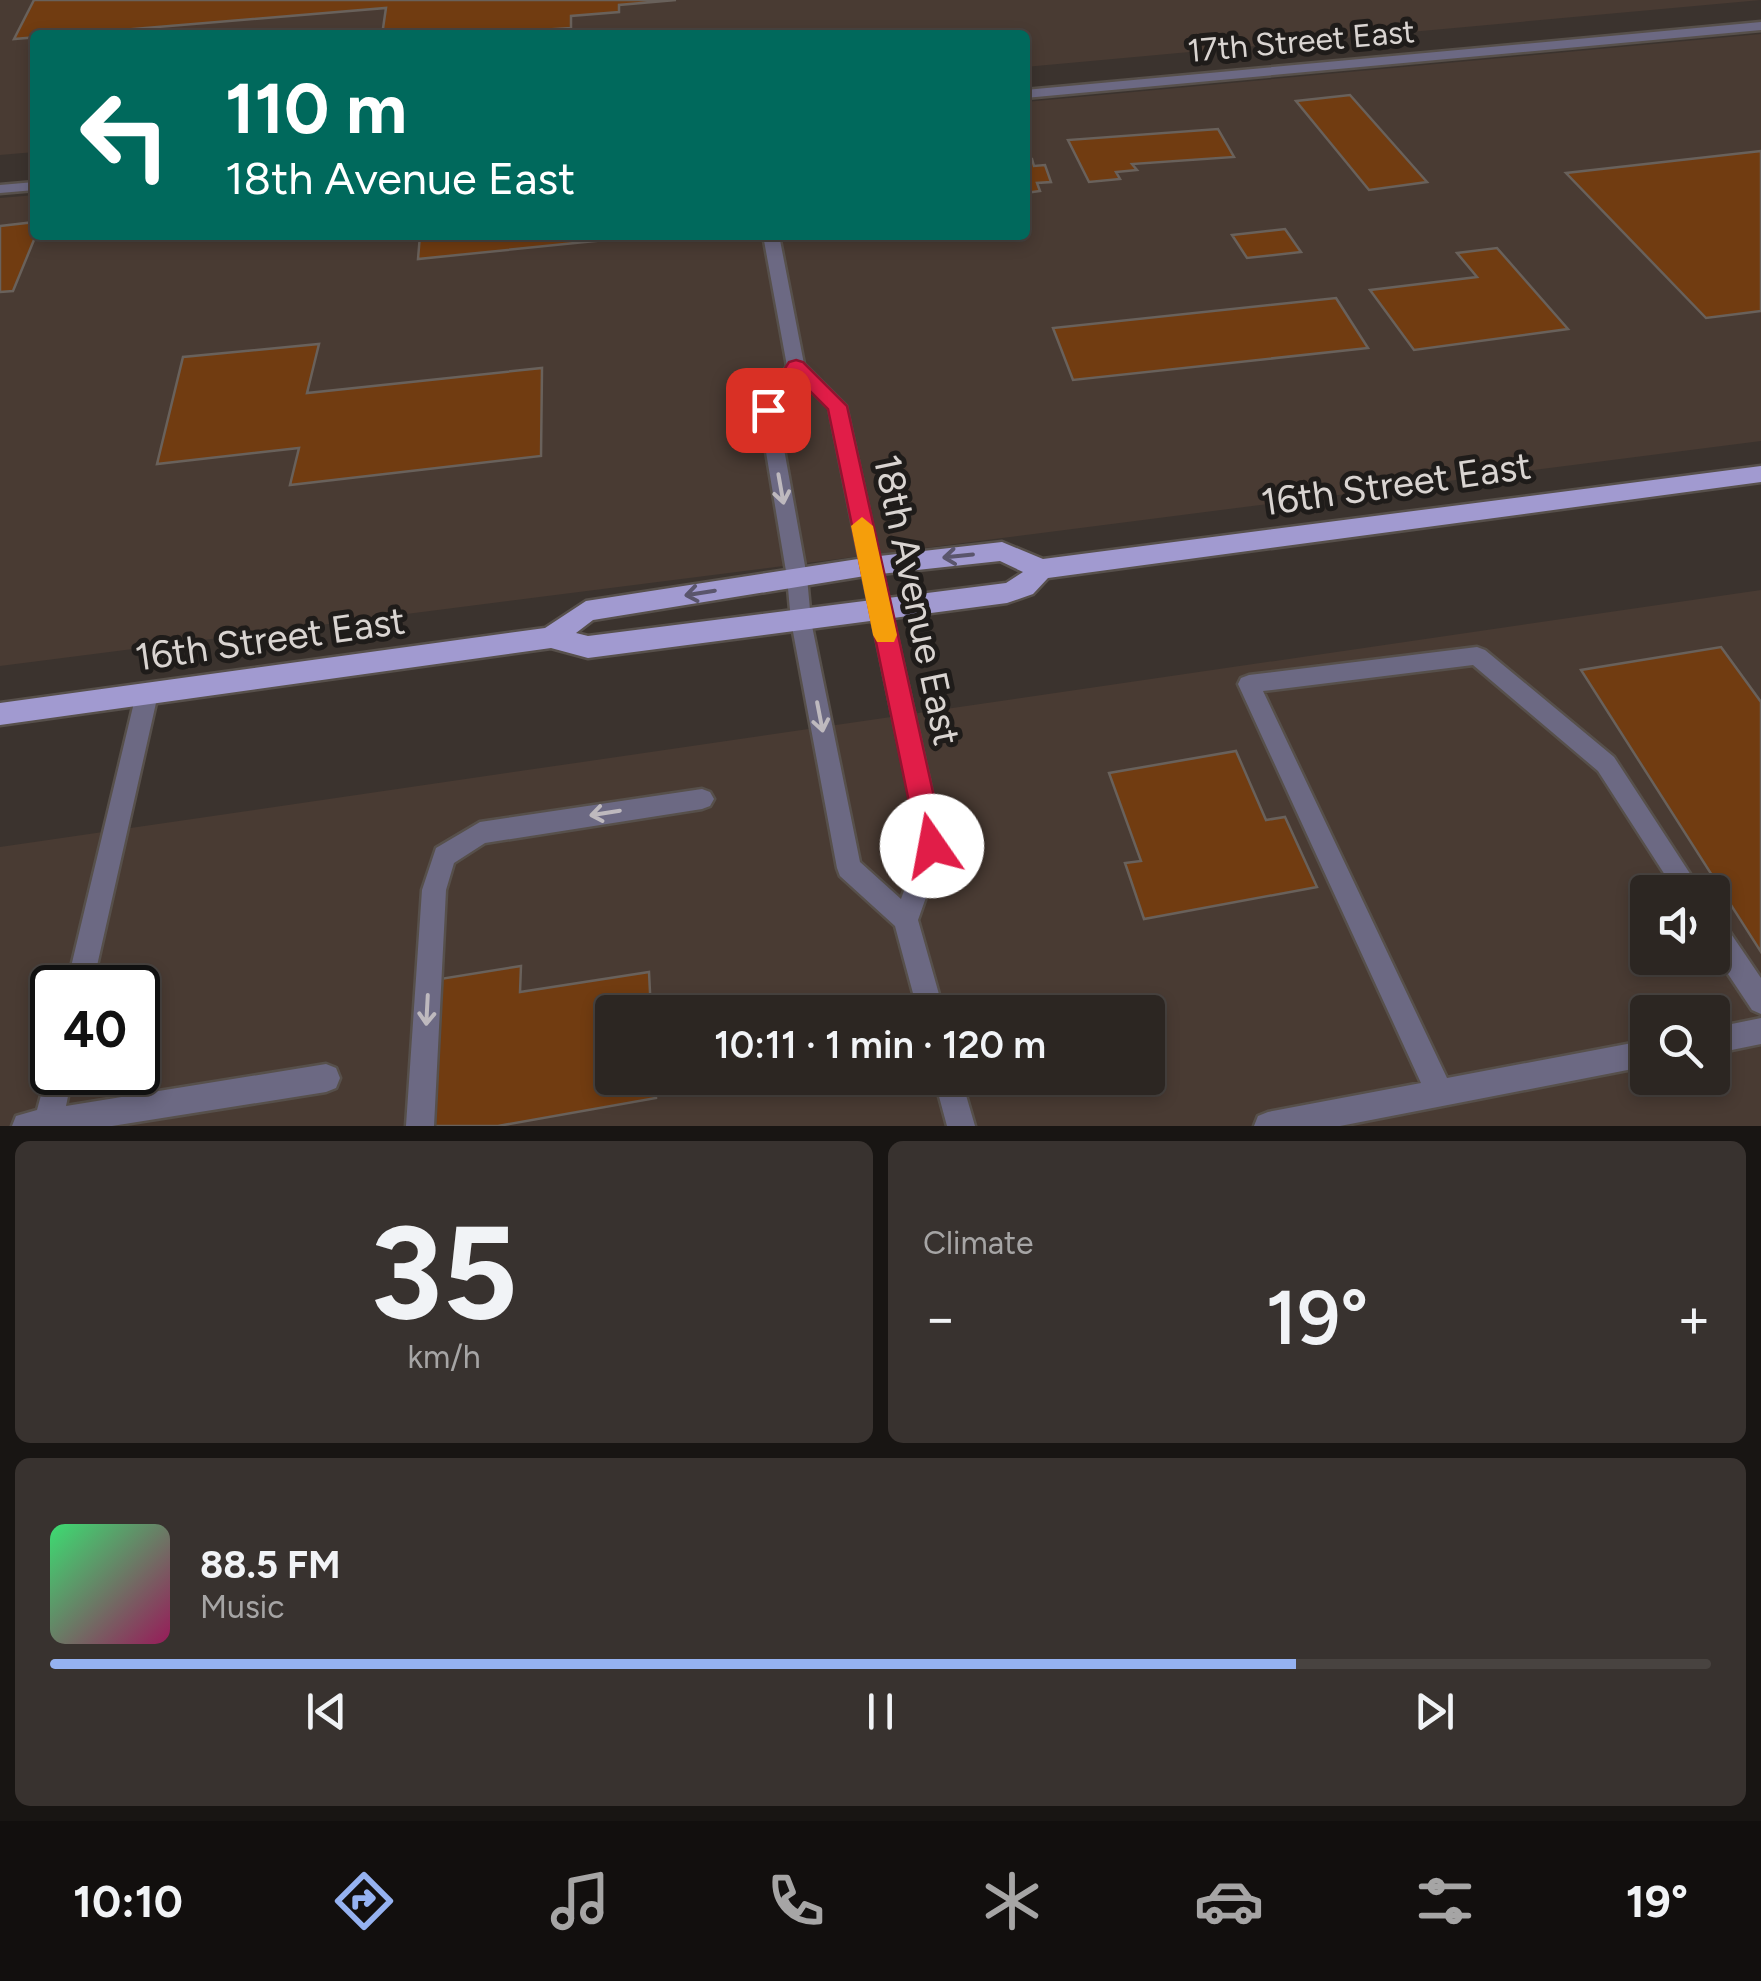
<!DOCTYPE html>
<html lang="en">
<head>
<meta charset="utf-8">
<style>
  body { margin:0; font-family:Figtree,sans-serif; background:#38322f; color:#f1f3f6; height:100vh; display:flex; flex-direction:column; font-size:38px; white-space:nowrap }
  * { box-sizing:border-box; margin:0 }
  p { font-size:32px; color:#a6a5a5 }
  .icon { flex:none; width:55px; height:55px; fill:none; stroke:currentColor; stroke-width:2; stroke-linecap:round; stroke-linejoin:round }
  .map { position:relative; height:1126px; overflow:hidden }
  .details { display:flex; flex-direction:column; gap:15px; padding:15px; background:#181513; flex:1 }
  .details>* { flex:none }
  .banner { position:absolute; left:30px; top:30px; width:1000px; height:210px; border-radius:10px; box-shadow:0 5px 15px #0003,0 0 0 2px #484340; background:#00695c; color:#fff; overflow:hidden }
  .buttons { position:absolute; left:1630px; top:875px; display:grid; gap:20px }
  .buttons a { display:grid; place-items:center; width:100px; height:100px; border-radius:10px; background:#2c2622; box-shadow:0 5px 15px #0003,0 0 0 2px #484340; font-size:50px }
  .speed { position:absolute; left:30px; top:965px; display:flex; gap:20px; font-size:50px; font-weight:700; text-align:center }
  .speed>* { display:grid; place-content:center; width:130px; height:130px; border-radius:50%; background:#2c2622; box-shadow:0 5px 15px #0003,0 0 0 2px #484340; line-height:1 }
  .speed .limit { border:5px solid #111; border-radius:15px; background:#fff; color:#111 }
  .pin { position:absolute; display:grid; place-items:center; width:85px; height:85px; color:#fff; margin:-42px; border-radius:20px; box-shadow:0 5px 15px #0006 }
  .me { position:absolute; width:110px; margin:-55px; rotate:348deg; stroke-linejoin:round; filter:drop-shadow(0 0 8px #0008) }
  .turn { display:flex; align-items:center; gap:35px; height:210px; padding:0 30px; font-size:45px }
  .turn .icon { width:130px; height:130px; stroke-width:2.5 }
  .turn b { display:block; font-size:70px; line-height:85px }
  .big { font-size:75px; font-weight:600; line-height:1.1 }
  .details .tile { flex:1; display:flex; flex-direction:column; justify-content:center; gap:15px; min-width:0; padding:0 35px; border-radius:15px; background:#38322f }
  .details .dial { align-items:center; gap:0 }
  .dial b { font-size:130px; line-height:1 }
  .song { display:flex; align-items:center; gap:30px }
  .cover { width:120px; height:120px; border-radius:15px; background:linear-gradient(135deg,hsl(140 70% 55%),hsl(330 70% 35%)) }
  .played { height:10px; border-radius:5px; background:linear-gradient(90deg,#95b2f1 75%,#484340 75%) }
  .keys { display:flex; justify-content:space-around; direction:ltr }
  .heat { display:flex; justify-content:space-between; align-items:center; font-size:55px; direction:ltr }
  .details .tiles { flex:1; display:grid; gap:15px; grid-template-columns:1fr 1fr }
  .tile:last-child { grid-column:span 2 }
  .trip { position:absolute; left:595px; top:995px; width:570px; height:100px; border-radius:10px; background:#2c2622; box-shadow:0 5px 15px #0003,0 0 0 2px #484340; font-weight:600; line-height:100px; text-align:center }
  .tabs { display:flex; height:160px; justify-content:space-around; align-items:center; background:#120f0e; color:#a6a5a5 }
  .tabs .icon { width:70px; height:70px }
  .tabs .active { color:#95b2f1 }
  .tabs b { font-size:45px; color:#f1f3f6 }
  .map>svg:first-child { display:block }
  .built { fill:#493b33; fill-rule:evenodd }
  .building { fill:#713c11; stroke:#69615b; stroke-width:2.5 }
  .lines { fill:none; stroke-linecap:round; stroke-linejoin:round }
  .service-casing { stroke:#57504b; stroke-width:5 }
  .minor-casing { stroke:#57504b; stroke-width:5 }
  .tertiary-casing { stroke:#57504b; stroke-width:5 }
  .primary-casing { stroke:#57504b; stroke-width:5 }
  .service { fill:#6c6983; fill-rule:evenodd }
  .minor { fill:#6c6983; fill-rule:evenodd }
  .tertiary { fill:#6c6983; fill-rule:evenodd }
  .primary { fill:#a19ad0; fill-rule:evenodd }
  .oneway { stroke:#beb9be }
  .oneway2 { stroke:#5a556c }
  .route { fill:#e11d48; stroke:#92132f; stroke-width:2.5 }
  .slow { fill:#f59e0b }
  .labels { text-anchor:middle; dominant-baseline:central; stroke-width:10; stroke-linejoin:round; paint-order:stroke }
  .far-street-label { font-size:32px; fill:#d9d4d1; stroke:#1f1c1a }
  .street-label { font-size:38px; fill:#d9d4d1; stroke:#1f1c1a }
</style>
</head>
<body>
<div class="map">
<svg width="1761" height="1126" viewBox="0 0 1761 1126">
  <rect width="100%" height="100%" fill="#3b332e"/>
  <!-- built -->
  <path class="built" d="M0,0H1761L1025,67V35H35V152L0,155Z
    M1761,34V441L0,666V198L35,195V235H1025V102Z
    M1761,590V1126H0V847ZM1648,892H1712V958H1648ZM52,988H138V1072H52ZM612,1012H1148V1078H612ZM1648,1012H1712V1078H1648Z"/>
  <!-- building -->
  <path class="building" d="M34,0H676L619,5V12L571,16V28L541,30V35H382L386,8L14,39Z
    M1350,95L1427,182L1369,190L1296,101Z
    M1218,129L1234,157L1132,164L1137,170L1116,172L1120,179L1089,182L1068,140Z
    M1761,151V311L1706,318L1566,173Z
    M1025,159H1032L1034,166L1045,165L1051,182L1037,183L1040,191L1025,193Z
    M35,222L36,235L13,291L0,292V226Z
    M1285,229L1301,252L1247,258L1232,235Z
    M420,235H644V236L418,259Z
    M1497,248L1568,329L1414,350L1370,290L1477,277L1457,253Z
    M1336,298L1368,348L1073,380L1053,328Z
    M319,344L307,393L542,368L541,456L290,485L299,448L157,464L183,357Z
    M1721,647L1761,702V952L1581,670Z
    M1236,751L1266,820L1285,817L1317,887L1144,919L1125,863L1141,861L1109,773Z
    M521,966L520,992L649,972L651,1012H612V1078H655L656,1098L498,1126H433L440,979Z"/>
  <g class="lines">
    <!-- service casing -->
    <g class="service-casing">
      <path id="service" d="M1477,647L1485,650L1614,757L1702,892H1676L1598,771L1473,665L1263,691L1447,1078L1648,1040V1066L1340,1126H1254L1258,1116L1268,1112L1421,1083L1238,684L1241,678L1249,675Z
        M147,685L155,688L158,694L92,988H66L136,694L139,688Z
        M702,789L710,792L714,799L710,806L702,809L485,843L454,863L446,890L434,1126H406L422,890L436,848L480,822Z
        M1712,915L1721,919L1761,978V1014L1752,1010L1712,950Z
        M1761,1018V1044L1712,1054V1028Z
        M50,1062L52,1072H73L66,1106L326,1064L336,1068L340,1078L336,1088L326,1092L112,1126H12L16,1116L37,1110Z"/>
    </g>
    <!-- minor casing -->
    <g class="minor-casing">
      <path id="minor" d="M1761,22V30L1025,98V90Z
        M35,182V190L0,193V185Z
        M763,235H779L804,364L846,406L881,566L878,571H864L861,566L829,408L797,377L777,410L807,577L804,582H790L787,577L759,410L787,366Z"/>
    </g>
    <!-- tertiary casing -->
    <g class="tertiary-casing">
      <path id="tertiary" d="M871,558L878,561L881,566L944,846L918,920L944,1012H918L895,926L840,876L837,868L791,621L787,577L790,572H804L807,577L811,621L860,862L901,899L920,846L861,566L864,561Z
        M934,1078H961L975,1126H947Z"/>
    </g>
    <!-- primary casing -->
    <g class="primary-casing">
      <path id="primary" d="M1761,466V482L1048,578L1033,594L1007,603L588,658L551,648L0,725V703L545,628L586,601L871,557L1002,542L1043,559ZM1000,561L1023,572L1006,583L588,636L576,633L593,620L871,575Z"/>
    </g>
    <!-- service -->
    <use href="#service" class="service"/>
    <!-- minor -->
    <use href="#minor" class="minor"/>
    <!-- tertiary -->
    <use href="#tertiary" class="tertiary"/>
    <!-- primary -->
    <use href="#primary" class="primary"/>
  </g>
  <!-- one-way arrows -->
  <defs><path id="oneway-shaft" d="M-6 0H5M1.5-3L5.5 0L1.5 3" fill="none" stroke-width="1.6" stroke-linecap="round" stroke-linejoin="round" transform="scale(2.5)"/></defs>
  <g class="oneway">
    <use href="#oneway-shaft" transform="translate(781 489) rotate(80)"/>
    <use href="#oneway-shaft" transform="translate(820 717) rotate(79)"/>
    <use href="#oneway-shaft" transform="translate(605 813) rotate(171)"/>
    <use href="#oneway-shaft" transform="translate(427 1010) rotate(93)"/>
  </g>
  <g class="oneway2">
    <use href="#oneway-shaft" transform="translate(958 556) rotate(174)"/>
    <use href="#oneway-shaft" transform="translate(700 593) rotate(171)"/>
  </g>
  <!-- route -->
  <path class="route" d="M796,360L803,362L847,406L945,846L941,855L932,859L922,855L918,846L828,409L798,379L775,415H761L758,410L789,362Z"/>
  <!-- slow -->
  <path class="slow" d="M862,517L873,526L897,635L894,642H877L873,635L851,526Z"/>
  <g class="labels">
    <!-- far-street labels -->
    <g class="far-street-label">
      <text transform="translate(1301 41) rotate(-5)">17th Street East</text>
    </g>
    <!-- street labels -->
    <g class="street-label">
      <text transform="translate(1396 484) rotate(-8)">16th Street East</text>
      <text transform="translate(917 600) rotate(78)">18th Avenue East</text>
      <text transform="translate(270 639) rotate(-8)">16th Street East</text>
    </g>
  </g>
</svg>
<div class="buttons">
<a><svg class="icon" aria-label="sound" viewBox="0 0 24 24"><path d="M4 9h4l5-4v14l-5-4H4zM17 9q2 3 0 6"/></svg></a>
<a><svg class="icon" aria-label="search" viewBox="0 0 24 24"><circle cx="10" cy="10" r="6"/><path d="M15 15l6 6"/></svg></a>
</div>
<div class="speed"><div class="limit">40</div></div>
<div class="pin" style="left:768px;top:410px;background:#d93025"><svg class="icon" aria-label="arrive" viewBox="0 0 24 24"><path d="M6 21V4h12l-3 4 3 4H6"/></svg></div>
<svg class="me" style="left:932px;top:846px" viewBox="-20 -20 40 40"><circle r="19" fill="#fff"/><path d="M0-13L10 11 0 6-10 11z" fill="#e11d48"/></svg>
<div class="trip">10:11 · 1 min · 120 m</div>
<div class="banner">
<div class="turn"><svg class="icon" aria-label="left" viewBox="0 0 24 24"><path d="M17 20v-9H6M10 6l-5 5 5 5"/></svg><div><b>110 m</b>18th Avenue East</div></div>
</div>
</div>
<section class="details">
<div class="tiles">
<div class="tile dial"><b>35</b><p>km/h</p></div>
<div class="tile"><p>Climate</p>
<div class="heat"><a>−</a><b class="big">19°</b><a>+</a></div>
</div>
<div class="tile">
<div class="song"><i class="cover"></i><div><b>88.5 FM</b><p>Music</p></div></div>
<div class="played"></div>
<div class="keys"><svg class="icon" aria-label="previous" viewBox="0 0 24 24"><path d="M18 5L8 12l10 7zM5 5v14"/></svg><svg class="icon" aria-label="pause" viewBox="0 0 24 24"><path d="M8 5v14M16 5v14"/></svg><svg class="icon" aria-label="next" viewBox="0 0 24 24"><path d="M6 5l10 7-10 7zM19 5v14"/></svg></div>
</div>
</div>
</section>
<nav class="tabs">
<b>10:10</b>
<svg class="icon active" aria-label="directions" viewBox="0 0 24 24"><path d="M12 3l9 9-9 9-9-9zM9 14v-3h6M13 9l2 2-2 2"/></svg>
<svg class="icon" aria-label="music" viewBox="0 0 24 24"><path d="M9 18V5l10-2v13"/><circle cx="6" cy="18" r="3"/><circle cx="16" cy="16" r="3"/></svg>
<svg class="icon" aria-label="phone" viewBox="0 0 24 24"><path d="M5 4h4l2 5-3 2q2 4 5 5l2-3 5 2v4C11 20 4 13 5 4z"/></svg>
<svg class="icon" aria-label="climate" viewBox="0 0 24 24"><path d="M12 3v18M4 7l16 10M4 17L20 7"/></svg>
<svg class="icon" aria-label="car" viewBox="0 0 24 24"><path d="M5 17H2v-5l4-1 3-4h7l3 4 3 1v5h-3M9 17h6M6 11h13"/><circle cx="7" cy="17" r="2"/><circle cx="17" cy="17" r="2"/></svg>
<svg class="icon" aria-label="filters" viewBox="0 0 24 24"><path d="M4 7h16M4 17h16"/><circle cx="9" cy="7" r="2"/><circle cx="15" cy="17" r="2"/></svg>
<b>19°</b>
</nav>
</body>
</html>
